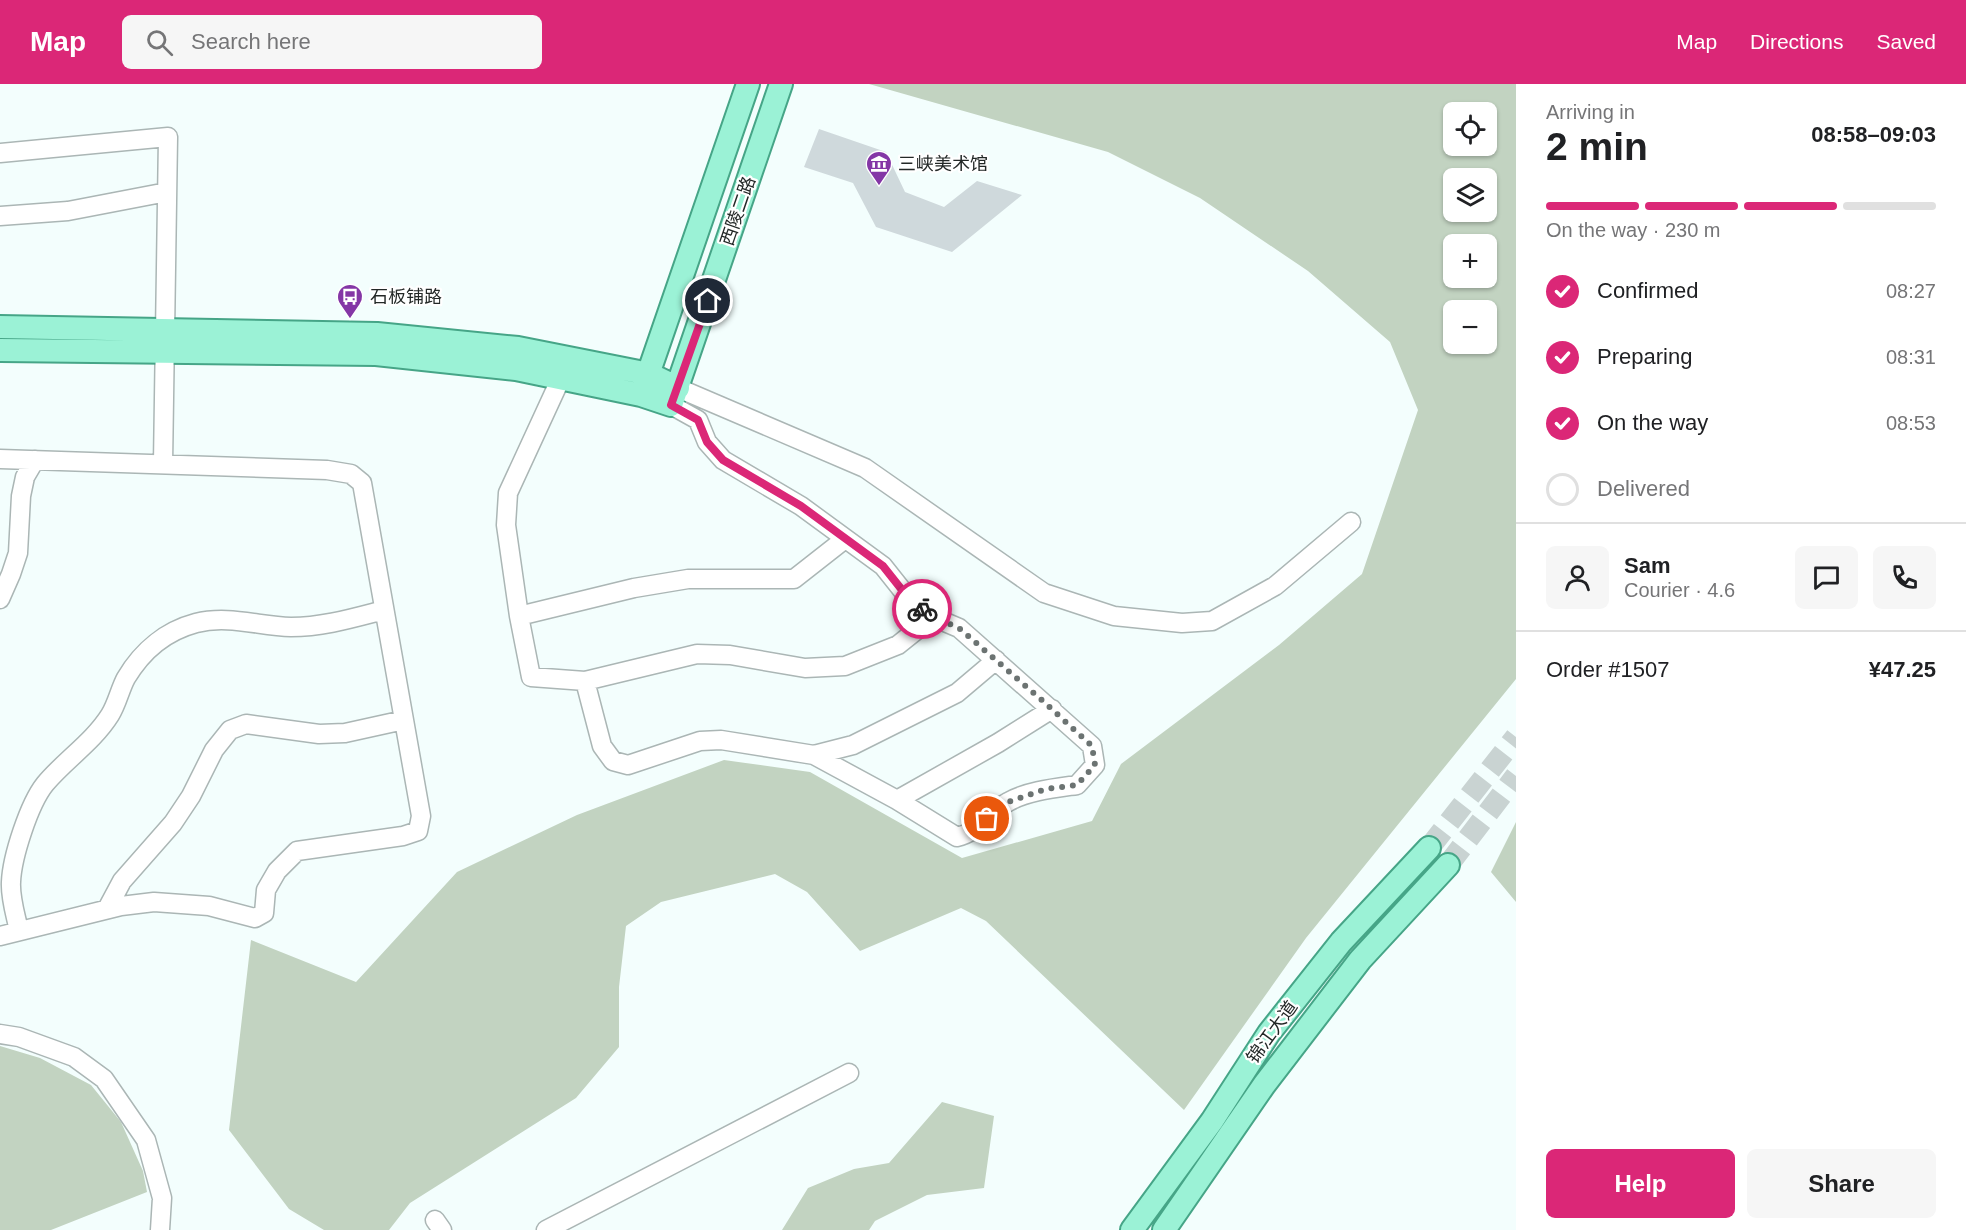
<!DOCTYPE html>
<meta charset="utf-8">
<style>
:root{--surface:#fff;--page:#f6f6f6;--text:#202124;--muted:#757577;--line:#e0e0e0;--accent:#db2777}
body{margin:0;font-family:Arial,"Noto Sans SC",sans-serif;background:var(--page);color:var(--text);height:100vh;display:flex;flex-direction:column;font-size:22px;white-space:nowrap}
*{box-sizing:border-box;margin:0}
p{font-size:20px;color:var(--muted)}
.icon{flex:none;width:33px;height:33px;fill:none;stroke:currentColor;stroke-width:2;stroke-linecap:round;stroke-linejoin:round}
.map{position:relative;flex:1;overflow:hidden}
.panel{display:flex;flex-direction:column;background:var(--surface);width:450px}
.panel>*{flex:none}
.tools{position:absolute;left:1443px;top:18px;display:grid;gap:12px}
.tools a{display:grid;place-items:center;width:54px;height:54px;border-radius:9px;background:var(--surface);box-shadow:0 2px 4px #0004;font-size:30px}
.pin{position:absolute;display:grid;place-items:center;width:51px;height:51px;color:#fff;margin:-26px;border:3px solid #fff;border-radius:50%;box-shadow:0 2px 6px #0007}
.courier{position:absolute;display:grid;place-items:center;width:60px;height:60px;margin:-30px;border:4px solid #db2777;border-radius:50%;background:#fff;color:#222;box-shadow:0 2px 8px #0007}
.headline em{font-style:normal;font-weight:600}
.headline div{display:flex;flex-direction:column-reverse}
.headline{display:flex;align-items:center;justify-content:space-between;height:102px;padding:0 30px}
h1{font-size:39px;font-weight:600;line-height:45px}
.bar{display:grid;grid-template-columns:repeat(4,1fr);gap:9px 6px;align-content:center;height:72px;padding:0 30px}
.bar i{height:8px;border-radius:4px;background:var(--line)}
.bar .on{background:var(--accent)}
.bar p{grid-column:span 4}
.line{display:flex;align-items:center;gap:15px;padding:0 30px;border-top:2px solid var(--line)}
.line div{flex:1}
.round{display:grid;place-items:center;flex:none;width:63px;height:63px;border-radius:9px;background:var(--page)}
ol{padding:0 30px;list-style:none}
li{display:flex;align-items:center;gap:18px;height:66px}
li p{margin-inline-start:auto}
li .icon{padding:6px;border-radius:50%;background:var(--accent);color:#fff;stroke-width:4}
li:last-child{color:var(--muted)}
li i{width:33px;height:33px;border:3px solid var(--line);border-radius:50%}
.button{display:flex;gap:12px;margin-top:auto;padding:12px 30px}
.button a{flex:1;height:69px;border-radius:9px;background:var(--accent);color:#fff;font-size:24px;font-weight:600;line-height:69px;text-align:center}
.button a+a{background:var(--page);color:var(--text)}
header{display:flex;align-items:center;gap:36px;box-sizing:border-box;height:84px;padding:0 30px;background:var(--accent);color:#fff}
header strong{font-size:28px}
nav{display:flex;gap:33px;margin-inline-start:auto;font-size:21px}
.search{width:420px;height:54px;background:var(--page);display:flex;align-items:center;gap:15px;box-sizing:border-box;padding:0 21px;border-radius:9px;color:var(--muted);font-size:22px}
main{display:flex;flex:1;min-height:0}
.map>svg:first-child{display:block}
.green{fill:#c2d3c1;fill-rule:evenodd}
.building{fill:#cfd9dc}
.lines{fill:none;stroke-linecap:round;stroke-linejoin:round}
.major-tunnel{stroke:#c9d3d2;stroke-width:22;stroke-dasharray:22 11;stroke-linecap:butt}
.minor-casing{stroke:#abb6b5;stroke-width:21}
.major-casing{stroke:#46a587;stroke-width:26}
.minor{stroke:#fff;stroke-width:18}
.major{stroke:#9bf2d6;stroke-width:22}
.done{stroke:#6c7372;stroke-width:6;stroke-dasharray:0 10.8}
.route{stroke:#db2777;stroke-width:8}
.labels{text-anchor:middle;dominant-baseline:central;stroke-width:4.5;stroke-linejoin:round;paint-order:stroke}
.poi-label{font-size:18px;fill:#232827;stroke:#fff;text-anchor:start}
.street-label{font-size:18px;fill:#232827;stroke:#fff}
</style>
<header>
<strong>Map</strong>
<div class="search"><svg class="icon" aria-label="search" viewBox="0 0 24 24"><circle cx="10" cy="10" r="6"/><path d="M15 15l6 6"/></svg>Search here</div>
<nav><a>Map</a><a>Directions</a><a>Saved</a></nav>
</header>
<main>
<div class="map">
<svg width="1516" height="1146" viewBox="0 0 1516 1146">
<rect width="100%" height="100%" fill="#f3fefd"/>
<path class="green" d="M869,0H1516V595L1306,854L1184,1026L986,837L961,824L860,867L807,808L775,790L661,818L626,842L619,903V963L576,1014L410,1119L389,1146H324L289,1125L229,1046L251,856L356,898L457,788L577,731L724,676L810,688L962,774L1092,737L1121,680L1279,561L1362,490L1418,326L1390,258L1308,187L1200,114L1108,68ZM1486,28V62H1454V28ZM1486,94V128H1454V94ZM1454,160H1486V194H1454ZM1454,226H1486V260H1454Z
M1516,738V818L1491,788Z
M0,962L40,974L91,1001L121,1038L143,1087L147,1108L51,1146H0Z
M942,1018L994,1032L984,1104L927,1111L875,1137L869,1146H782L808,1104L854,1085L889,1079Z"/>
<path class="building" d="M819,45L886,68L905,108L944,123L977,97L1022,111L952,168L876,143L853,99L804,83Z"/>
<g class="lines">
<path class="major-tunnel" d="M1429,764L1516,653
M1448,781L1516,692"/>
<defs>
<path id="minor" d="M0,69L168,53L163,380
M0,132L68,127L167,108
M561,294L508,409L506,441L519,532L634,504L688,495H794L845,455
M678,304L865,384L1044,509L1114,532L1182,539L1212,537L1275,502L1351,438
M671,321L698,336L707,358L723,376L801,422L883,482L910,516L933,533L959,544L1092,662L1095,681L1077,701C1056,704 1027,707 1008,718C989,728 979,748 957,753L897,716
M0,375L327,386L351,390L362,399L421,732L418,747L403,752L297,767L277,787L266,806L264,829L255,834L209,822L154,818L121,822L0,852
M0,515L11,490L18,469L21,412L25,393L35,376
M519,532L531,593L585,597L697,570L730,571L805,584L845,582L898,561L933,533
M585,597L602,662L613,677L628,681L700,657L721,656L814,671L853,661L957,609L996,576
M814,671L897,716L998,659L1052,625
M107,825L122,797L173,739L191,712L214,666L230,646L246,640L319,650L345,649L404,636
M19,847C16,832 10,814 11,798C12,773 29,720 45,700C65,676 93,658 110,631C117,620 120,605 126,594C142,567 166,547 196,539C228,531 259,542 291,543C323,543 353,534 384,526
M0,950L19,953L74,973L104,995L146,1056L162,1114L160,1146
M435,1136L442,1146
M546,1146L849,989"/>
<path id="major" d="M0,243L377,250L518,264L649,290L678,304
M0,266L376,270L516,285L641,311L671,321L781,0
M643,305L748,0
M1132,1146L1212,1037L1269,949L1341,858L1429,764
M1164,1146L1264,1001L1360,876L1448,781"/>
</defs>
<use href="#minor" class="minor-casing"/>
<use href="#major" class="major-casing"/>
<use href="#minor" class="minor"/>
<use href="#major" class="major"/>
</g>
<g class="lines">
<path class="done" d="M922,525L933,533L959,544L1044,618L1092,662L1095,681L1077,701L1046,705L1008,718L987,735"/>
<path class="route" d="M708,217L671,321L698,336L707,358L723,376L801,422L883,482L910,516L922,525"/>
</g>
<defs>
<symbol id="museum-pin" viewBox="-11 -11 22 30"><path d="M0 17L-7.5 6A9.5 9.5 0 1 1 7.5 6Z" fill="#8436a6" stroke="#fff"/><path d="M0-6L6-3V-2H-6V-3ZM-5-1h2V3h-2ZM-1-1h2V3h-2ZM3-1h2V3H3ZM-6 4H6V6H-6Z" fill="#fff"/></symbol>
<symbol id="bus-pin" viewBox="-11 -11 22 30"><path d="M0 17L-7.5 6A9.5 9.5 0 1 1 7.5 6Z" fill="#8436a6" stroke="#fff"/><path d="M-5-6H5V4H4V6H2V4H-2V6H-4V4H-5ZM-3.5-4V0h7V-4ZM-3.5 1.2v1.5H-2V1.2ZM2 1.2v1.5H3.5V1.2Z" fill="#fff"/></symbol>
</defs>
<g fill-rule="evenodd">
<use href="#museum-pin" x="864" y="65" width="30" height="40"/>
<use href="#bus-pin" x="335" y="198" width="30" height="40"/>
</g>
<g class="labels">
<g class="poi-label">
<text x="898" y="80">三峡美术馆</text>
<text x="370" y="213">石板铺路</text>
</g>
<g class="street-label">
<text transform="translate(738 127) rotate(-71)">西陵二路</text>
<text transform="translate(1272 948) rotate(-54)">锦江大道</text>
</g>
</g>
</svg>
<div class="tools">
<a><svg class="icon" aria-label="locate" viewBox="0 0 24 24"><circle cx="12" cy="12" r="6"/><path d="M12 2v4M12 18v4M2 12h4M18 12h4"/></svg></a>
<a><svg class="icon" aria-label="layers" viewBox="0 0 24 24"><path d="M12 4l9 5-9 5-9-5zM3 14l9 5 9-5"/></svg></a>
<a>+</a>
<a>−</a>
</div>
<div class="pin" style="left:987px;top:735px;background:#ea580c"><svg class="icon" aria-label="bag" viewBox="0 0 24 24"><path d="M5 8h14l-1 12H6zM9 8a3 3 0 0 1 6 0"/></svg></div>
<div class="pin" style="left:708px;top:217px;background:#1f2937"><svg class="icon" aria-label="home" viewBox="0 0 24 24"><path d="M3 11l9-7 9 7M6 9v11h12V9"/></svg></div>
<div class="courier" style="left:922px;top:525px"><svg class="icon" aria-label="bike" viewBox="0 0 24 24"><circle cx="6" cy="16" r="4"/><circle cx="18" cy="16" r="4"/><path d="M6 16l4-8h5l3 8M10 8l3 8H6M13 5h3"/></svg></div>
</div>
<section class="panel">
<div class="headline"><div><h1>2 min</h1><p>Arriving in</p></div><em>08:58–09:03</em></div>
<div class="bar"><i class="on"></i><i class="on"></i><i class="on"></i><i></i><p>On the way · 230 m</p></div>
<ol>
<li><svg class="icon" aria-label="check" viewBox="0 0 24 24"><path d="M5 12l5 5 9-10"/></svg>Confirmed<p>08:27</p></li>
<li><svg class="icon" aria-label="check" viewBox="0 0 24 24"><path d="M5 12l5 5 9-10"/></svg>Preparing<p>08:31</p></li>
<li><svg class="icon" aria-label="check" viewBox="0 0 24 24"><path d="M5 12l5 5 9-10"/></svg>On the way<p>08:53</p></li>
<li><i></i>Delivered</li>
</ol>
<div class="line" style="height:108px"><a class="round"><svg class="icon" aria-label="person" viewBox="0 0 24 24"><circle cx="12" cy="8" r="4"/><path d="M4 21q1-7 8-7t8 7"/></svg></a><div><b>Sam</b><p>Courier · 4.6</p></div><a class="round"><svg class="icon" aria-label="chat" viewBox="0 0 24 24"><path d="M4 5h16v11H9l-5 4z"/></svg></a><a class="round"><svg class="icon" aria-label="phone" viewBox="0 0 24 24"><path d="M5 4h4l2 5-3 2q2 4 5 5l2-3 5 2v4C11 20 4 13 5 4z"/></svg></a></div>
<div class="line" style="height:78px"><div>Order #1507</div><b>¥47.25</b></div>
<div class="button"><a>Help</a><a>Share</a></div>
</section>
</main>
